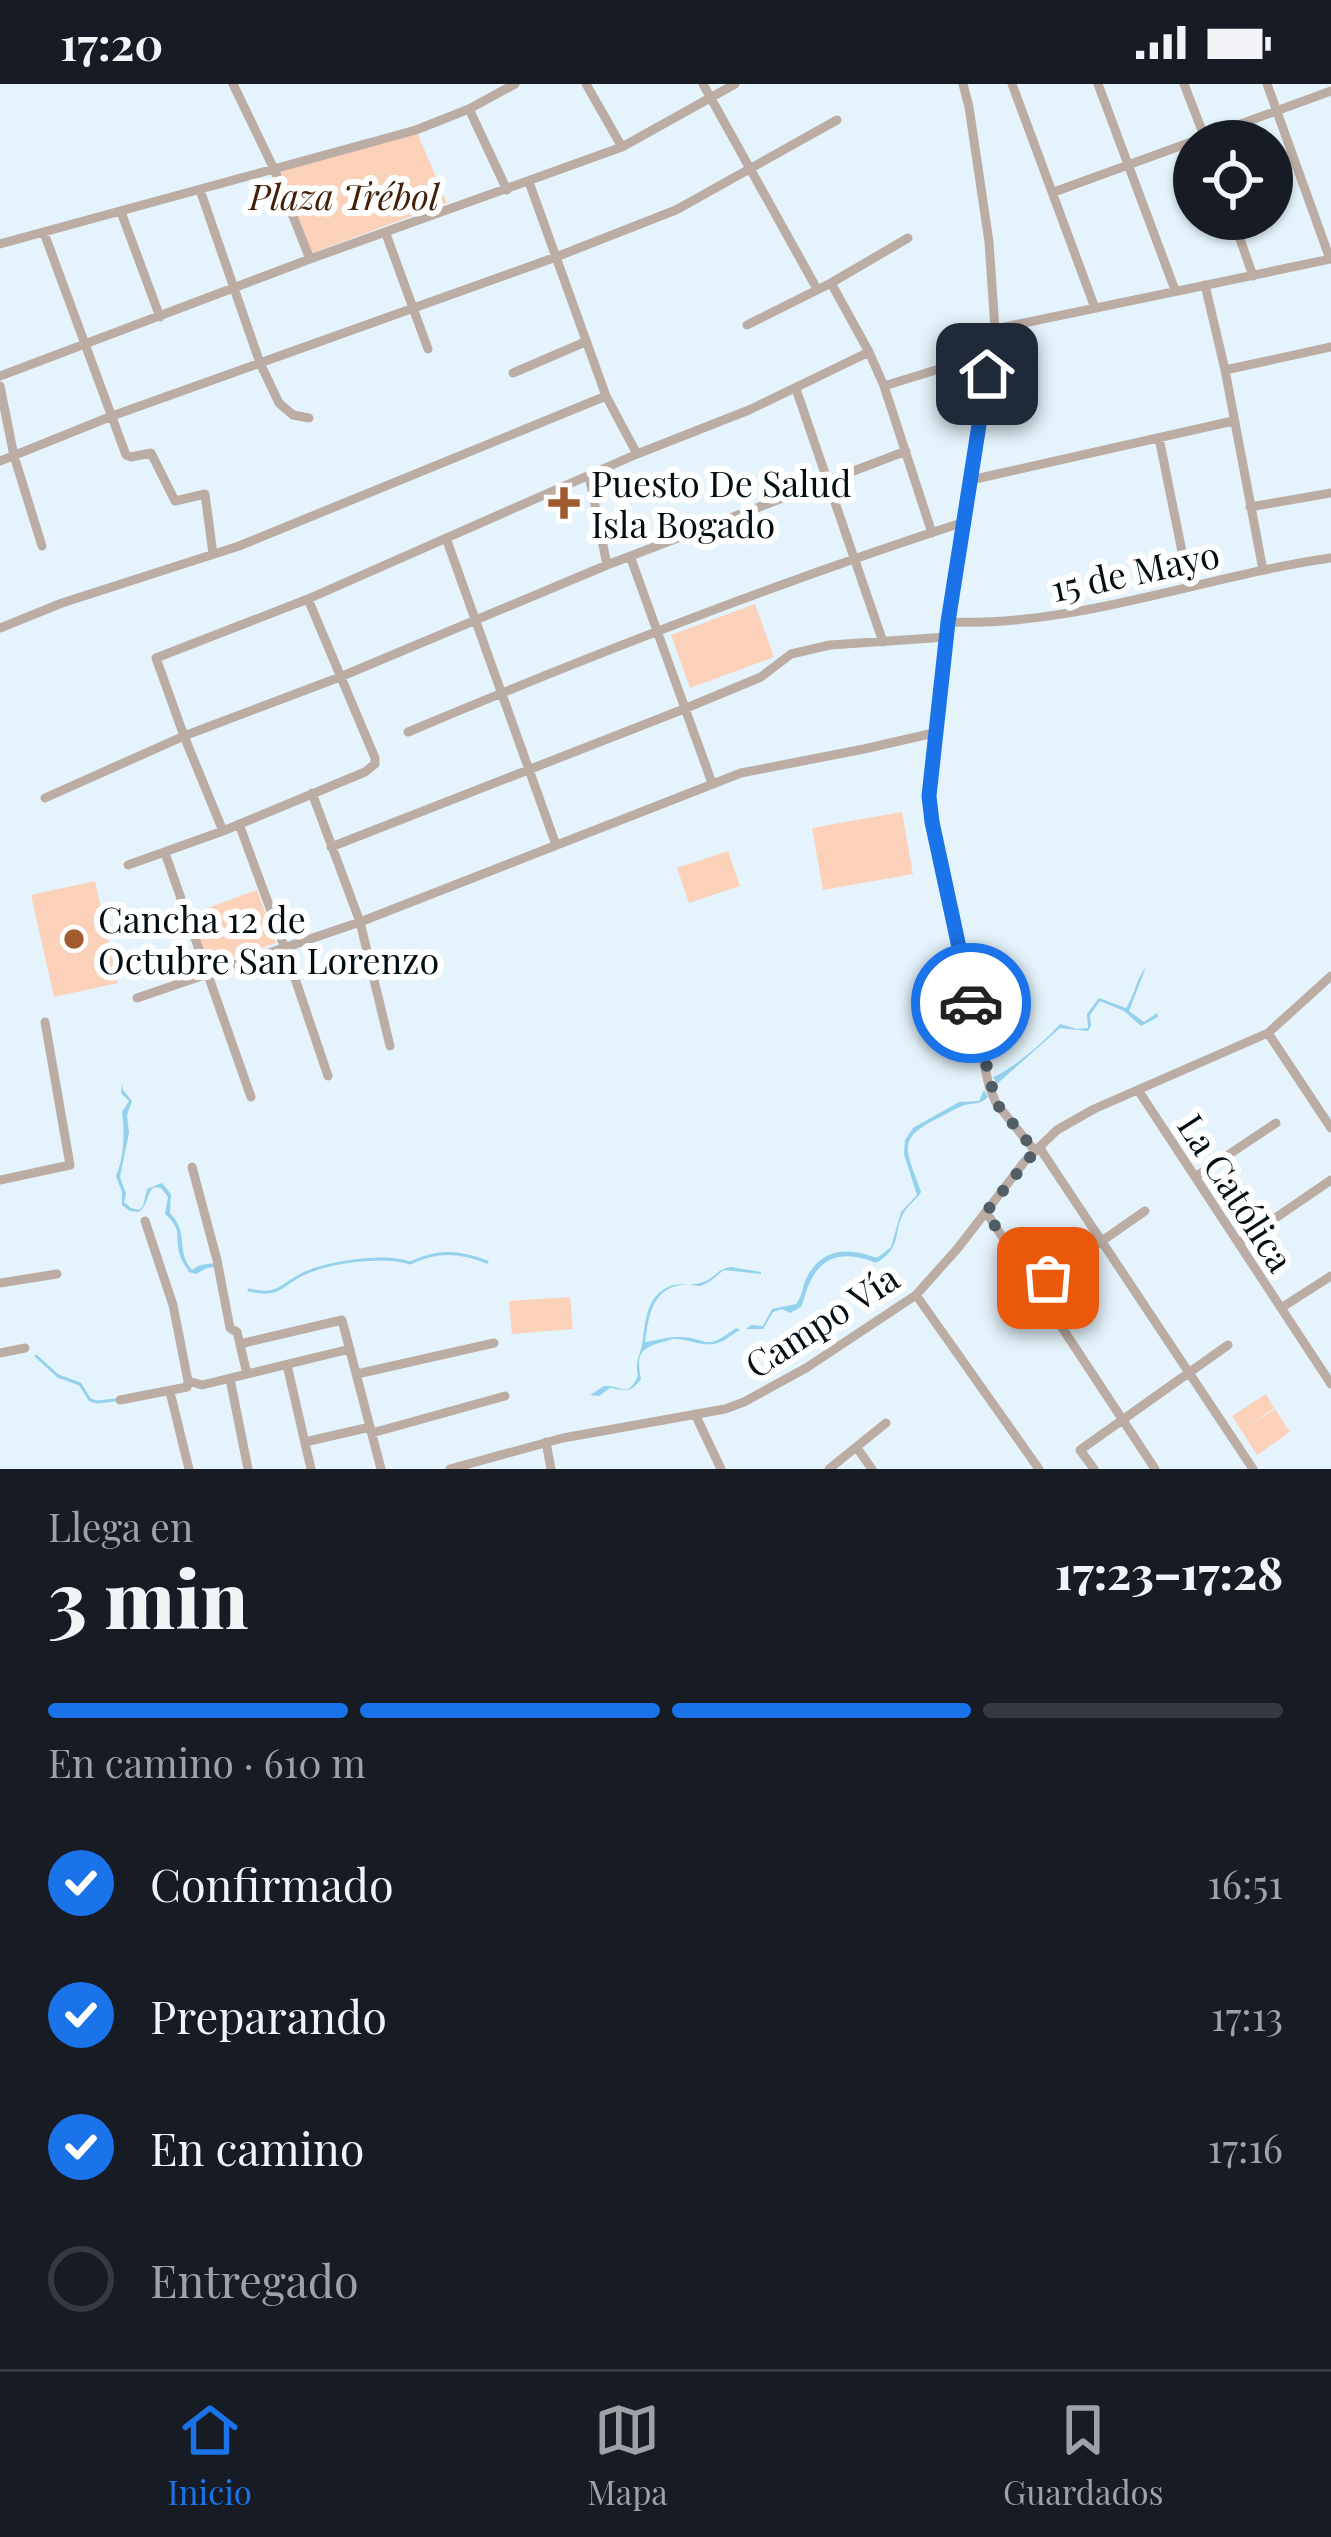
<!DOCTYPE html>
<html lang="es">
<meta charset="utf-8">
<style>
:root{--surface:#171b24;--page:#20242c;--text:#f1f3f6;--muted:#9ea1a6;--line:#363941;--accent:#1a73e8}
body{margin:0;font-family:"Playfair Display",serif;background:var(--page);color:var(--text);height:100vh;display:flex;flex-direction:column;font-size:45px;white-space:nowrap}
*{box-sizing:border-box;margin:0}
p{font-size:39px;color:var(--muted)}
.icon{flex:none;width:66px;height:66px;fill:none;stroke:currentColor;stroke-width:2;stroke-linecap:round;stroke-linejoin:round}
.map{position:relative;height:1385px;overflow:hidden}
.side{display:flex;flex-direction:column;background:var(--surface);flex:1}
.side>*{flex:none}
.fabs{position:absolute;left:1173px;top:36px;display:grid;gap:24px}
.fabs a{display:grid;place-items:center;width:120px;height:120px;border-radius:50%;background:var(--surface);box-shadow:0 3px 9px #0004;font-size:60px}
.pin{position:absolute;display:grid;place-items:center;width:102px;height:102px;color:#fff;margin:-51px;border-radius:24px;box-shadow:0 6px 18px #0006}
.courier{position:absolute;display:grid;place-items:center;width:120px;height:120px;margin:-60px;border:9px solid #1a73e8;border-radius:50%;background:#fff;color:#222;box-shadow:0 3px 15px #0007}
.summary em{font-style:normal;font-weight:800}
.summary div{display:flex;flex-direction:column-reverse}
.summary{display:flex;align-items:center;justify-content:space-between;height:204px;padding:0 48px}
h1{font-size:78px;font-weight:800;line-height:90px}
.bar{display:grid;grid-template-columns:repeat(4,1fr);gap:18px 12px;align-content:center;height:144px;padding:0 48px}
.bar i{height:15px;border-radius:9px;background:var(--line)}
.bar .selected{background:var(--accent)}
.bar p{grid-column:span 4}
ol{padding:0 48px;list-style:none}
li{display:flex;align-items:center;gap:36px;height:132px}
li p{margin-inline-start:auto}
li .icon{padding:12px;border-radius:50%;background:var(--accent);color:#fff;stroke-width:4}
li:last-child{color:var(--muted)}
li i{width:66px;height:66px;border:6px solid var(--line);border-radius:50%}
.status{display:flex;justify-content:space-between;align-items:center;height:84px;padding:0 60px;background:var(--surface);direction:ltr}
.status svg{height:33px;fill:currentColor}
.tab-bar{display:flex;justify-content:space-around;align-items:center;height:168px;border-top:3px solid var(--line);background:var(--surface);font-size:33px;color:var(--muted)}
.tab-bar a{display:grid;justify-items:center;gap:6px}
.tab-bar .selected{color:var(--accent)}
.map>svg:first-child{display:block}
.green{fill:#fbd1ba}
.water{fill:#93d1ed}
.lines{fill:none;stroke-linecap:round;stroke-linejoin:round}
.stream{stroke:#93d1ed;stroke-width:3}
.minor{stroke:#bcada4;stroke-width:9}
.done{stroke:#515e65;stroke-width:12;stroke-dasharray:0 21.6}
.route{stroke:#1a73e8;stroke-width:15}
.poi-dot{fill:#a05b2f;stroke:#fff;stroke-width:4.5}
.labels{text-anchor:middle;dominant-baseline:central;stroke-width:12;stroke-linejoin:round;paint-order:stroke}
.park-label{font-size:36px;font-style:italic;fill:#411f08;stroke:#fff}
.poi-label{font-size:36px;fill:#020e14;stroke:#fff;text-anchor:start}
.street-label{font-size:36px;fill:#020e14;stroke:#fff}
</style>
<div class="status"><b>17:20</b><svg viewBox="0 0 49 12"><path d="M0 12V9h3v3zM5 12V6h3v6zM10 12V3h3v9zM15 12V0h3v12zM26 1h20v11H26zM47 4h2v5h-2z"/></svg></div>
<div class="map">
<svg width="1331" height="1385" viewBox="0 0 1331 1385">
<rect width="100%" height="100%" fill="#e5f4fc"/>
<path class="green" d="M416,46L447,119L312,169L280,86Z
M755,520L774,573L690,604L671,551Z
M902,728L913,790L823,806L812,744Z
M728,767L740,802L689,819L677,784Z
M95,797L118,899L54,913L31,811Z
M257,806L276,859L209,882L191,830Z
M570,1213L573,1245L512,1250L509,1217Z
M1266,1310L1274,1324L1248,1342L1275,1325L1290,1348L1257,1371L1232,1332Z"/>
<path class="water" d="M1146,883L1129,927L1144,938L1157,929L1158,933L1141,942L1124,927L1100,917L1090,931L1091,942L1088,947L1060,944L997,1000L993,993C1012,986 1046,956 1060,940L1077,945L1088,944L1087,930L1099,914L1126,924C1134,913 1136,895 1146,883Z
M122,1000L123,1006L132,1017L127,1031L129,1049L120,1093L126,1110L124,1118L131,1124L139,1126L143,1122L147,1105L162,1099L171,1110L170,1129C190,1150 175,1166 192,1186L200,1181L216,1179V1183L207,1184L196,1190L189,1188C186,1182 181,1177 180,1171C174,1152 184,1147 165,1130L168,1113L161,1104L154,1103C146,1110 148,1121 139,1128L130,1127L122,1121V1108L116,1092C124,1074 125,1047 122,1028L129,1017L121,1009Z
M984,1006L988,1013C978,1022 974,1018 962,1022C959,1023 946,1030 944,1031C895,1055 905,1062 921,1108C918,1114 912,1118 907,1124C891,1144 905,1163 876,1179C852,1169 827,1167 812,1194C807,1202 805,1214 801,1223L790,1229L782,1225L773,1228L763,1245H746L751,1241L763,1242L772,1225L796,1220C803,1211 802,1202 807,1193C823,1162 851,1164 877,1174L891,1163L901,1128L917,1111L904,1070L905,1056L913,1044L959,1018L979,1017Z
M731,1183L761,1188V1190L724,1186C717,1191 708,1201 699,1202C695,1202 692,1200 688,1200C651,1202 649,1232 645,1258C654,1257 666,1253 676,1253C709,1252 702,1270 736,1244L740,1246C730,1251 724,1259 713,1260C700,1262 686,1254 673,1255C669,1255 666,1258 663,1258C640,1264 636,1270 641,1295C631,1309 626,1307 610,1304L599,1312L590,1311L604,1302C624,1301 626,1316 638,1292C634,1277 642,1269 643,1254C646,1235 647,1213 668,1203C681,1197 694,1203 706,1197C717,1191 718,1185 731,1183Z"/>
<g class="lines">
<path class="stream" d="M249,1206C279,1213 279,1202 303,1190C328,1178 383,1170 410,1179C437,1166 459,1167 487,1178
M36,1272L58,1292L80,1300L90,1316L97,1318L115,1316"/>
<path class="minor" d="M233,0L275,87L310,175
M586,0L622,63
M703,0L817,205
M963,0L969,23L989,158L995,245L948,538L930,712L931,738L989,1002L996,1019L1035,1067
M1012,0L1095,224
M1098,0L1175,206
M1184,0L1206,57
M1267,0L1330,175
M469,25L507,106
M529,98L606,312L637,370
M200,106L260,279L279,319L293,331L309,334
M1054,108L1331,7
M121,128L160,233
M1233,135L1253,192
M44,149L126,371L131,373L151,369L175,417L205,410L213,470
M386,150L428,265
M0,160L416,46L469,25L515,0
M831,199L869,268L884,302L932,449
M1205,201L1225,286L1263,486
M747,241L831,199L908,154
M995,245L1331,175
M1225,286L1331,263
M513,289L585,258
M0,292L310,175L622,63L735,0
M0,302L14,372L42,462
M884,302L991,269
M796,305L883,558
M1159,354L1189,502
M0,377L112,332L556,173L676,126L837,36
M589,391L607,481
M971,396L1233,337
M1250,423L1331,409
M446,454L556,761
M630,472L712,699
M948,538C1078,543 1203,492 1331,474
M0,544L62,519L239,462L606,312
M408,648C591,571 776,499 964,438
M312,709L360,838L390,962
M45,714L184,652L340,593L607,481L906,367
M239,740L284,862L328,992
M223,747L184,652L156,574L308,515L637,370L749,326L869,268
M331,763L684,625L761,593L791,570L830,561L947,553
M165,769L251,1013
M128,781L223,747L365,688L375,680V674L308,515
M137,914L360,838L741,689L864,665L938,648
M1268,949L1331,1044
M1138,1006L1331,1300
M1039,1063L1253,1385
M192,1083L217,1176L230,1244L237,1248L247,1290
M1195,1093L1276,1039
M0,1096L70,1081L45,938
M986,1128L1155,1385
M145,1137L173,1221L188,1297
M1239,1159L1331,1096
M0,1199L57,1190
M916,1211L1039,1385
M1017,1216L1145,1127
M1281,1224L1331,1192
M240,1260L342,1236L381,1385
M0,1269L25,1264
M287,1281L311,1385
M357,1290L494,1259
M230,1295L248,1385
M170,1308L189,1385
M120,1316L187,1303L188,1297L202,1301L350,1265
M695,1330L721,1385
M372,1349L505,1312
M305,1358L370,1343
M546,1358L551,1385
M857,1364L872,1385
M450,1385L563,1354L725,1325L744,1318L806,1284L916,1211L958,1164L1025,1077L1057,1046L1094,1025L1268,949L1331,892
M829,1385L886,1339
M1094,1385L1080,1366L1228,1261"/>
</g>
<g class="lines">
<path class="done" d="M971,919L996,1019L1035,1067L986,1128L1035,1203L1048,1194"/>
<path class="route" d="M971,919L932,738L929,712L948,538L987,290"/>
</g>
<g class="poi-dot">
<path d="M558 401h12v12h12v12h-12v12h-12v-12h-12v-12h12z"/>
<circle cx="74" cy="855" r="12"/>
</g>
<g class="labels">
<g class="park-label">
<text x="344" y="111">Plaza Trébol</text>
</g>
<g class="poi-label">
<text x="591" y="398">Puesto De Salud<tspan x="591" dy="41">Isla Bogado</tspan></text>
<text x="98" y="834">Cancha 12 de<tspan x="98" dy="41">Octubre San Lorenzo</tspan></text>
</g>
<g class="street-label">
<text transform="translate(1135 486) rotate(-12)">15 de Mayo</text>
<text transform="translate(1237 1108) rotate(57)">La Católica</text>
<text transform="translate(821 1236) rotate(-33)">Campo Vía</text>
</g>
</g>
</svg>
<div class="fabs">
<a><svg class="icon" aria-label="locate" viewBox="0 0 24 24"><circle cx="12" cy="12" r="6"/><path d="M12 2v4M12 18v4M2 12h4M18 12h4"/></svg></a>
</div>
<div class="pin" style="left:1048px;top:1194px;background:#ea580c"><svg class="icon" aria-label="bag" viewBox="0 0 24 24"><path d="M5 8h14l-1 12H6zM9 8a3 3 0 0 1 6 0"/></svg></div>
<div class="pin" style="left:987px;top:290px;background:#1f2937"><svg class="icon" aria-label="home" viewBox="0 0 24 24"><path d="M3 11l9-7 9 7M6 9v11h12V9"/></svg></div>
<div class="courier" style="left:971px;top:919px"><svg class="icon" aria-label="car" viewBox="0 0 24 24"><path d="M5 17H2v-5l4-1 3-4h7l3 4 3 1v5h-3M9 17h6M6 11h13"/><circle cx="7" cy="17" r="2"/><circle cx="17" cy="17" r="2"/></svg></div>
</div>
<section class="side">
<div class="summary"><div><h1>3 min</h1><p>Llega en</p></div><em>17:23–17:28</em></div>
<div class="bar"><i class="selected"></i><i class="selected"></i><i class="selected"></i><i></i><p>En camino · 610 m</p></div>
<ol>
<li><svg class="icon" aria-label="check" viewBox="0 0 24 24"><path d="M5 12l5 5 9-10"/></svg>Confirmado<p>16:51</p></li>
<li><svg class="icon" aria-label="check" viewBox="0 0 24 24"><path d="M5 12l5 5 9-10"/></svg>Preparando<p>17:13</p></li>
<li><svg class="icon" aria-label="check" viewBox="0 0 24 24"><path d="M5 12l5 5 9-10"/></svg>En camino<p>17:16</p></li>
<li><i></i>Entregado</li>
</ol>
</section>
<nav class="tab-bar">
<a class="selected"><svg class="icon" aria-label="home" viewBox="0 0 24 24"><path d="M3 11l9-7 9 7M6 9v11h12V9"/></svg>Inicio</a>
<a><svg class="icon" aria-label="map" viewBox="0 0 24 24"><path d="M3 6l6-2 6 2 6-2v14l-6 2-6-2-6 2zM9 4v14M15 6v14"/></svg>Mapa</a>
<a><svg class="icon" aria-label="saved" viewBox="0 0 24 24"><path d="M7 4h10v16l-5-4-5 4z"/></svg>Guardados</a>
</nav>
